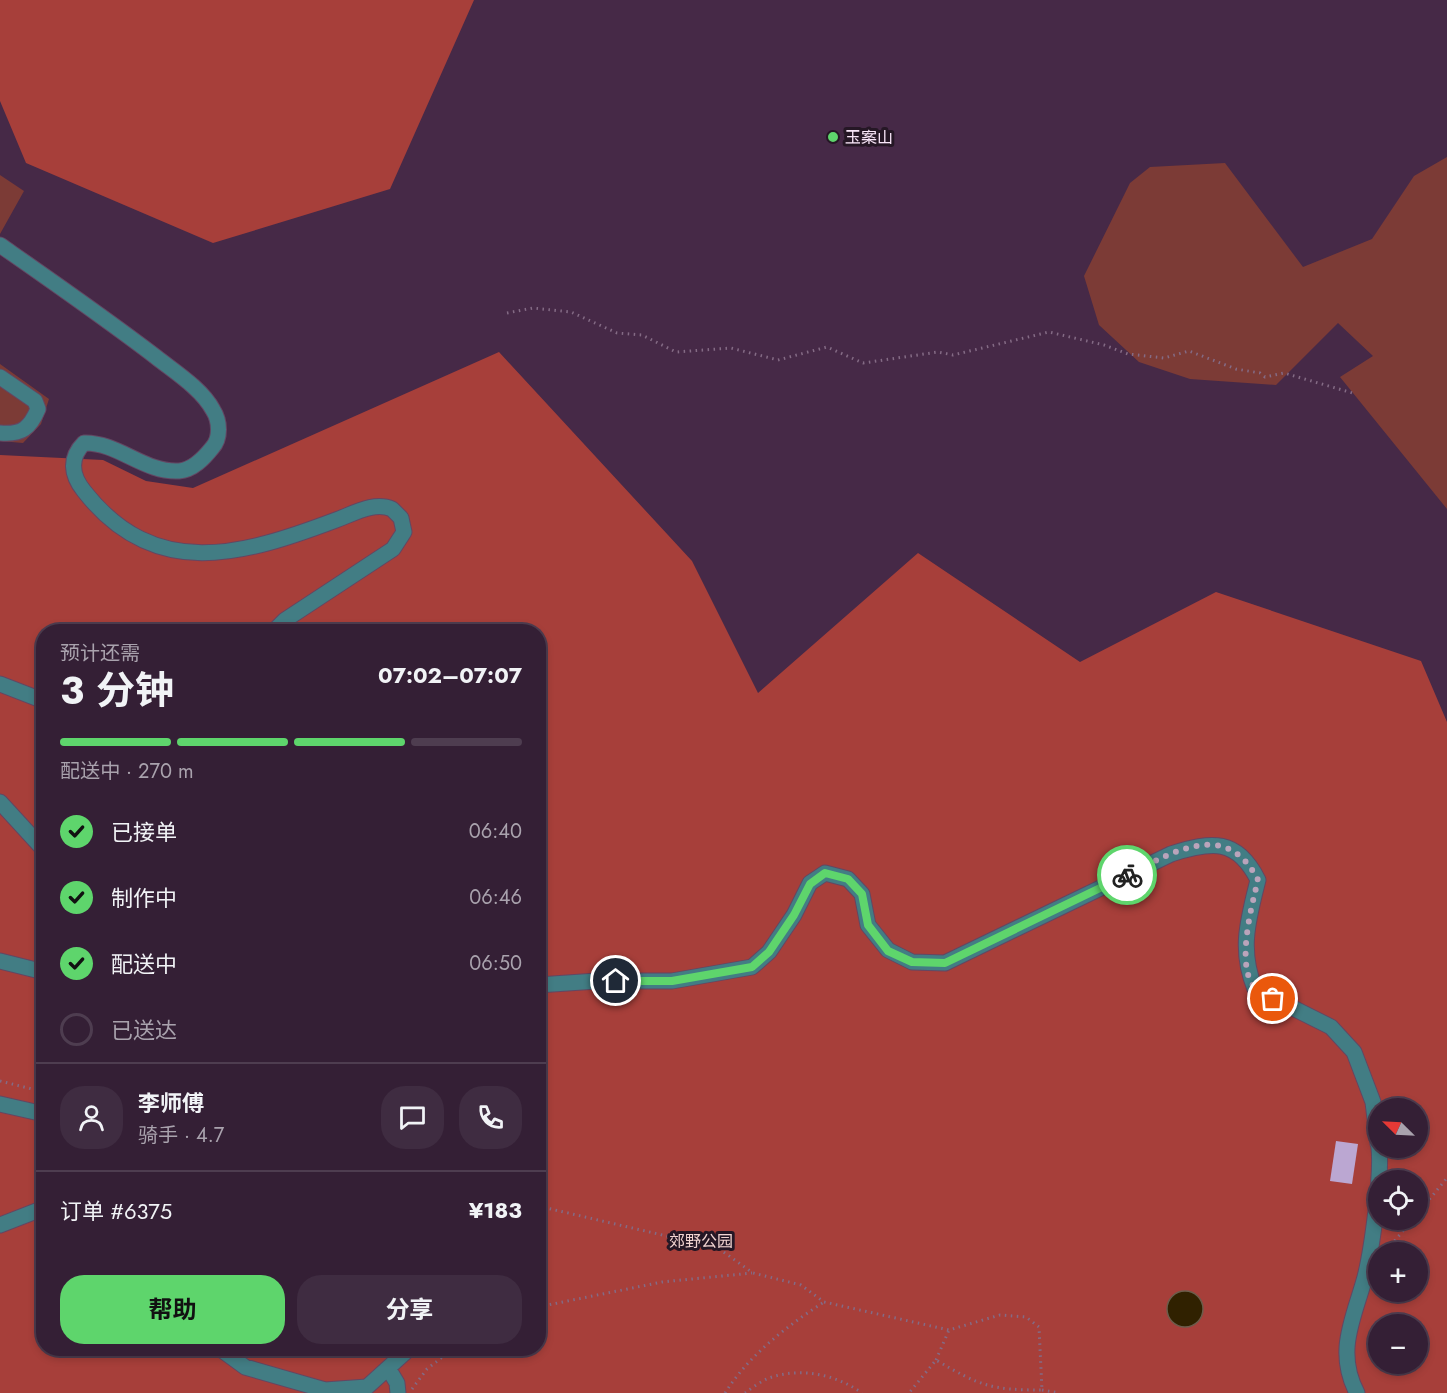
<!DOCTYPE html>
<html lang="zh">
<meta charset="utf-8">
<style>
:root{--surface:#341f35;--page:#3f2c41;--text:#f1f3f6;--muted:#a9a2ad;--line:#4e3d50;--accent:#5ed56c}
body{margin:0;font-family:Jost,"Noto Sans SC",sans-serif;background:var(--page);color:var(--text);height:100vh;display:flex;flex-direction:column;font-size:22px;white-space:nowrap}
*{box-sizing:border-box;margin:0}
p{font-size:20px;color:var(--muted)}
.icon{flex:none;width:33px;height:33px;fill:none;stroke:currentColor;stroke-width:2;stroke-linecap:round;stroke-linejoin:round}
.map{position:relative;flex:1;overflow:hidden}
.sheet{position:absolute;left:36px;top:624px;width:510px;height:732px;display:flex;flex-direction:column;background:var(--surface);border-radius:24px;box-shadow:0 3px 9px #0003,0 0 0 2px var(--line)}
.sheet>*{flex:none}
.needle{width:39px;rotate:294deg}
.fabs{position:absolute;left:1368px;top:1098px;display:grid;gap:12px}
.fabs a{display:grid;place-items:center;width:60px;height:60px;border-radius:50%;background:var(--surface);box-shadow:0 3px 9px #0003,0 0 0 2px var(--line);font-size:30px}
.pin{position:absolute;display:grid;place-items:center;width:51px;height:51px;color:#fff;margin:-26px;border:3px solid #fff;border-radius:50%;box-shadow:0 2px 6px #0007}
.courier{position:absolute;display:grid;place-items:center;width:60px;height:60px;margin:-30px;border:4px solid #5ed56c;border-radius:50%;background:#fff;color:#222;box-shadow:0 2px 8px #0007}
.headline em{font-style:normal;font-weight:700}
.headline div{display:flex;flex-direction:column-reverse}
.headline{display:flex;align-items:center;justify-content:space-between;height:102px;padding:0 24px}
h1{font-size:39px;font-weight:700;line-height:45px}
.bar{display:grid;grid-template-columns:repeat(4,1fr);gap:9px 6px;align-content:center;height:72px;padding:0 24px}
.bar i{height:8px;border-radius:4px;background:var(--line)}
.bar .active{background:var(--accent)}
.bar p{grid-column:span 4}
.line{display:flex;align-items:center;gap:15px;padding:0 24px;border-top:2px solid var(--line)}
.line div{flex:1}
.round{display:grid;place-items:center;flex:none;width:63px;height:63px;border-radius:24px;background:var(--page)}
ol{padding:0 24px;list-style:none}
li{display:flex;align-items:center;gap:18px;height:66px}
li p{margin-inline-start:auto}
li .icon{padding:6px;border-radius:50%;background:var(--accent);color:#111;stroke-width:4}
li:last-child{color:var(--muted)}
li i{width:33px;height:33px;border:3px solid var(--line);border-radius:50%}
.cta{display:flex;gap:12px;margin-top:auto;padding:12px 24px}
.cta a{flex:1;height:69px;border-radius:24px;background:var(--accent);color:#111;font-size:24px;font-weight:700;line-height:69px;text-align:center}
.cta a+a{background:var(--page);color:var(--text)}
.map>svg:first-child{display:block}
.green{fill:#7c3b36}
.forest{fill:#a73f3a;fill-rule:evenodd}
.water{fill:#302100;stroke:#6c5c4b;stroke-width:1.5}
.building{fill:#bba7d2}
.lines{fill:none;stroke-linecap:round;stroke-linejoin:round}
.minor-casing{stroke:#634763;stroke-width:17}
.path{stroke:#846b85;stroke-width:3;stroke-dasharray:1.5 4.5;stroke-linecap:butt}
.minor{stroke:#427d84;stroke-width:15}
.done{stroke:#baa4bb;stroke-width:6;stroke-dasharray:0 10.8}
.route{stroke:#5ed56c;stroke-width:8}
.poi-dot{fill:#5ed56c;stroke:#251725;stroke-width:2}
.labels{text-anchor:middle;dominant-baseline:central;stroke-width:6;stroke-linejoin:round;paint-order:stroke}
.poi-label{font-size:16px;fill:#f9e6f9;stroke:#251725;text-anchor:start}
.park-label{font-size:16px;fill:#f3d5d2;stroke:#251725}
</style>
<div class="map">
<svg width="1447" height="1393" viewBox="0 0 1447 1393">
<rect width="100%" height="100%" fill="#462947"/>
<path class="green" d="M1447,157V509L1340,377L1373,356L1338,323L1276,385L1190,379L1139,362L1099,325L1084,276L1130,183L1150,167L1225,163L1303,267L1372,239L1414,176Z
M0,175L24,191L0,234Z
M0,364L49,399L41,424L23,443L0,441Z"/>
<path class="forest" d="M0,0H474L390,189L213,243L26,163L0,101Z
M499,352L692,561L758,693L918,553L1080,662L1216,592L1421,661L1447,722V1393H0V455L103,460L146,481L193,488ZM44,632H538V1348H44ZM1378,1108H1418V1148H1378ZM1378,1180H1418V1220H1378ZM1378,1252H1418V1292H1378ZM1378,1324H1418V1364H1378Z"/>
<path class="water" d="M1167 1309a18 18 0 1 1 36 0a18 18 0 1 1-36 0Z"/>
<path class="building" d="M1336,1141L1358,1144L1352,1184L1330,1181Z"/>
<g class="lines">
<defs>
<path id="minor" d="M0,245C53,282 105,318 156,357C175,372 202,389 213,410C220,421 221,438 212,448C204,458 193,470 179,471C144,473 118,442 84,443C69,458 71,475 84,491C155,582 243,555 336,520C353,514 374,501 392,509L401,518L404,532L393,549L285,620L273,632
M0,377L35,401L38,409C30,428 22,435 0,433
M0,684L44,701
M0,802L44,850
M0,961L44,972
M538,985L597,981H672L752,967L769,952L794,915L810,883L825,873L848,879L862,894L868,925L888,950L912,962L945,963L1171,854C1212,841 1237,838 1258,880C1248,920 1239,950 1255,989L1331,1027L1354,1052L1373,1102L1378,1144
M0,1104L44,1114
M0,1225L44,1208
M219,1348L245,1367L325,1390L367,1387L410,1348
M388,1368L397,1383L398,1393
M1357,1393C1335,1351 1354,1318 1365,1277C1372,1249 1382,1175 1379,1148"/>
</defs>
<use href="#minor" class="minor-casing"/>
<path class="path" d="M507,313L533,308L571,312L617,333L642,335L676,352L731,348L778,360L827,347L863,363L938,352L953,355L1049,332L1104,345L1128,354L1164,358L1189,351L1236,369L1260,373L1265,377L1284,373L1356,394
M0,1081L44,1092
M538,1206L718,1248L753,1273L801,1285L824,1302L949,1330L1000,1315L1026,1317L1039,1327L1042,1390C991,1390 980,1386 936,1360L909,1393
M1418,1213L1447,1178
M1387,1250L1412,1220
M538,1307L662,1282L752,1273
M936,1360L949,1330
M412,1389L427,1369L454,1348
M1042,1390L1059,1393
M725,1393C749,1355 787,1326 824,1302
M745,1393C752,1388 761,1381 769,1378C800,1367 835,1374 862,1393"/>
<use href="#minor" class="minor"/>
</g>
<g class="lines">
<path class="done" d="M1127,875C1174,852 1226,818 1258,880C1252,905 1234,970 1257,990C1261,994 1268,996 1273,999"/>
<path class="route" d="M616,981H672L752,967L769,952L794,915L810,884L825,873L848,879L862,894L868,925L888,951L912,962L945,963L1127,875"/>
</g>
<circle class="poi-dot" cx="833" cy="137" r="6"/>
<g class="labels">
<g class="poi-label">
<text x="845" y="137">玉案山</text>
</g>
<g class="park-label">
<text x="701" y="1241">郊野公园</text>
</g>
</g>
</svg>
<div class="fabs">
<a><svg class="needle" viewBox="-14 -14 28 28"><path d="M0-13l5 13h-10z" fill="#e53935"/><path d="M0 13l5-13h-10z" fill="#a9a2ad"/></svg></a>
<a><svg class="icon" aria-label="locate" viewBox="0 0 24 24"><circle cx="12" cy="12" r="6"/><path d="M12 2v4M12 18v4M2 12h4M18 12h4"/></svg></a>
<a>+</a>
<a>−</a>
</div>
<div class="pin" style="left:1273px;top:999px;background:#ea580c"><svg class="icon" aria-label="bag" viewBox="0 0 24 24"><path d="M5 8h14l-1 12H6zM9 8a3 3 0 0 1 6 0"/></svg></div>
<div class="pin" style="left:616px;top:981px;background:#1f2937"><svg class="icon" aria-label="home" viewBox="0 0 24 24"><path d="M3 11l9-7 9 7M6 9v11h12V9"/></svg></div>
<div class="courier" style="left:1127px;top:875px"><svg class="icon" aria-label="bike" viewBox="0 0 24 24"><circle cx="6" cy="16" r="4"/><circle cx="18" cy="16" r="4"/><path d="M6 16l4-8h5l3 8M10 8l3 8H6M13 5h3"/></svg></div>
<section class="sheet">
<div class="headline"><div><h1>3 分钟</h1><p>预计还需</p></div><em>07:02–07:07</em></div>
<div class="bar"><i class="active"></i><i class="active"></i><i class="active"></i><i></i><p>配送中 · 270 m</p></div>
<ol>
<li><svg class="icon" aria-label="check" viewBox="0 0 24 24"><path d="M5 12l5 5 9-10"/></svg>已接单<p>06:40</p></li>
<li><svg class="icon" aria-label="check" viewBox="0 0 24 24"><path d="M5 12l5 5 9-10"/></svg>制作中<p>06:46</p></li>
<li><svg class="icon" aria-label="check" viewBox="0 0 24 24"><path d="M5 12l5 5 9-10"/></svg>配送中<p>06:50</p></li>
<li><i></i>已送达</li>
</ol>
<div class="line" style="height:108px"><a class="round"><svg class="icon" aria-label="person" viewBox="0 0 24 24"><circle cx="12" cy="8" r="4"/><path d="M4 21q1-7 8-7t8 7"/></svg></a><div><b>李师傅</b><p>骑手 · 4.7</p></div><a class="round"><svg class="icon" aria-label="chat" viewBox="0 0 24 24"><path d="M4 5h16v11H9l-5 4z"/></svg></a><a class="round"><svg class="icon" aria-label="phone" viewBox="0 0 24 24"><path d="M5 4h4l2 5-3 2q2 4 5 5l2-3 5 2v4C11 20 4 13 5 4z"/></svg></a></div>
<div class="line" style="height:78px"><div>订单 #6375</div><b>¥183</b></div>
<div class="cta"><a>帮助</a><a>分享</a></div>
</section>
</div>
